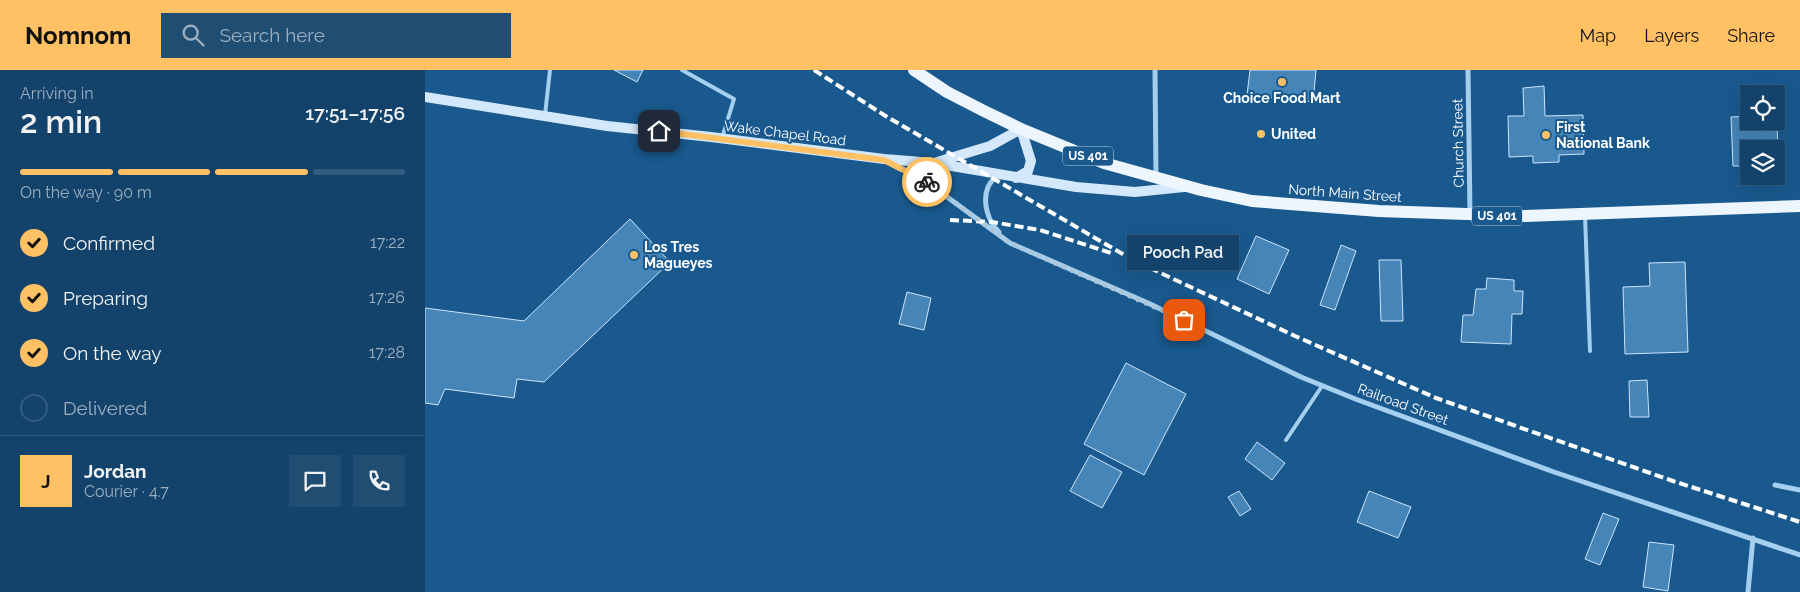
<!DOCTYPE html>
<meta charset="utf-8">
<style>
:root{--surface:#13436a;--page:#204e72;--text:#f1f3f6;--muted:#9db0c1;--line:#325c7e;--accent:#ffc163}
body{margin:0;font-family:Raleway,sans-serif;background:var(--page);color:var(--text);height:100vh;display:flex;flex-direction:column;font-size:19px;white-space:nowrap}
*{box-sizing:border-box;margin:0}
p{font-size:16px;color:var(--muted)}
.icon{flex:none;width:28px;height:28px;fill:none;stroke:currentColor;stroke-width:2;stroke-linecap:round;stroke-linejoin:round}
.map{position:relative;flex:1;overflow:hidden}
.panel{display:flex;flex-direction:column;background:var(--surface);width:425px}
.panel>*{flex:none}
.tools{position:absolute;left:1315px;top:15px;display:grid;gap:10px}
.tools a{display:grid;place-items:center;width:45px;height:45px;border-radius:0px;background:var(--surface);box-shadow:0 5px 20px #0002,0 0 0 1px var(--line);font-size:25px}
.pin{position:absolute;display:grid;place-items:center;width:42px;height:42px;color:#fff;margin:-21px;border-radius:10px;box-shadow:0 2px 8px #0006}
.courier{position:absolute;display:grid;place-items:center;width:50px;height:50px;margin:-25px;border:4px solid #ffc163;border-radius:50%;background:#fff;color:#222;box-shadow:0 1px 6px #0007}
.bubble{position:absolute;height:35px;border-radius:0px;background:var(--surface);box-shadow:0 5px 20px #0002,0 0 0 1px var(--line);font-size:16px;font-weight:600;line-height:35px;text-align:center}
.overview em{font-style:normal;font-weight:600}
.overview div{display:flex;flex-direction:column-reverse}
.overview{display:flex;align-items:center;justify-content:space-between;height:85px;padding:0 20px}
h1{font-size:32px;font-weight:600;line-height:38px}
.bar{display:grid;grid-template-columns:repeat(4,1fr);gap:8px 5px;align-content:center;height:60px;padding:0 20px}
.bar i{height:6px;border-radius:4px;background:var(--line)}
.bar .on{background:var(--accent)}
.bar p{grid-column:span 4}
.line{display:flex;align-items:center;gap:12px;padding:0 20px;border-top:1px solid var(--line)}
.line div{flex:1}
.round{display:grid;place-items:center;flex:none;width:52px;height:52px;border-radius:0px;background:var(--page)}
ol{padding:0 20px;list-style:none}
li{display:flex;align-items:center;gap:15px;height:55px}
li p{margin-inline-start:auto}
li .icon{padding:5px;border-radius:50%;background:var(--accent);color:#111;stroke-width:4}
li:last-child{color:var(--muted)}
li i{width:28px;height:28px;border:2px solid var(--line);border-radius:50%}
header{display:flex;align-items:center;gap:30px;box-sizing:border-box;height:70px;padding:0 25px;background:var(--accent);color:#111}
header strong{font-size:24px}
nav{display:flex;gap:28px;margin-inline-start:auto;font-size:18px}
.search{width:350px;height:45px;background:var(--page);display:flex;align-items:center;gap:12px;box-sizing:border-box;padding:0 18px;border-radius:0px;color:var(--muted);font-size:19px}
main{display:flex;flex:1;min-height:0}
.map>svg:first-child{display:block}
.building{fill:#4585b8;stroke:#cce6fa}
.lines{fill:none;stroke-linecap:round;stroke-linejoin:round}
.lane{stroke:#a5cfef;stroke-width:4}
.street{stroke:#a5cfef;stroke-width:5}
.secondary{stroke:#d3e8fa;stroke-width:10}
.primary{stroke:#edf6ff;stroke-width:12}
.rail{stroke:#fff;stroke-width:4;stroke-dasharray:9 4;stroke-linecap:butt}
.done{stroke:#aec5d7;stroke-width:5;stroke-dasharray:0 9}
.route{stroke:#ffc163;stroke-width:6}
.poi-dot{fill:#ffc163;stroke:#19598e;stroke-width:2}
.labels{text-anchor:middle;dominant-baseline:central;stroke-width:4;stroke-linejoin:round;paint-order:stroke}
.shield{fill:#19598e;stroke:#bacddd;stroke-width:1}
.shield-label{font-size:12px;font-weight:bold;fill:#fff}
.poi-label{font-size:14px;font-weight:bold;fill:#fff;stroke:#19598e;text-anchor:start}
.street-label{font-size:14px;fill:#fff;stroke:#19598e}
</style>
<header>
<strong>Nomnom</strong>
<div class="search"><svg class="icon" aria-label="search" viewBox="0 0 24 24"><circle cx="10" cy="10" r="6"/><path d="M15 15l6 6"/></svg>Search here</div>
<nav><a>Map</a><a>Layers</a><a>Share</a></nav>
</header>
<main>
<section class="panel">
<div class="overview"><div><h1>2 min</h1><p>Arriving in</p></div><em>17:51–17:56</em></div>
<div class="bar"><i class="on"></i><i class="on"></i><i class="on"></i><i></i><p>On the way · 90 m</p></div>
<ol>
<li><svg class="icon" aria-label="check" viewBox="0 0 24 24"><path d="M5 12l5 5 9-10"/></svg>Confirmed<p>17:22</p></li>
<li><svg class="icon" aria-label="check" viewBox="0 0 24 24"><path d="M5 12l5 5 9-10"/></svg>Preparing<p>17:26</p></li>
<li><svg class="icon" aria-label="check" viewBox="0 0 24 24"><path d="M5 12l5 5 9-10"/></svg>On the way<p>17:28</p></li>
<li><i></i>Delivered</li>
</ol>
<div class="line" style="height:90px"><b class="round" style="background:var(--accent);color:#111">J</b><div><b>Jordan</b><p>Courier · 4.7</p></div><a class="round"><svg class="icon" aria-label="chat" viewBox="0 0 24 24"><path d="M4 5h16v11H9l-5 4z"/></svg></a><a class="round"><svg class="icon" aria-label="phone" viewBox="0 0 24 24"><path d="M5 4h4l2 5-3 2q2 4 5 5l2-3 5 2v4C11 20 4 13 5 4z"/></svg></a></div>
</section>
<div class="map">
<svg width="1375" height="522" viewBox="0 0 1375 522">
<rect width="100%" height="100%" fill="#19598e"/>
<path class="building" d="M189,0H218L212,12Z
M825,0H891L888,32L822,25Z
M1119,16L1120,46L1158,45L1159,84L1134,85V92L1108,93V86L1084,87L1083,46H1099L1098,18Z
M1324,46V51H1351L1352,46L1353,95H1351V79H1324V96H1308L1306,47Z
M205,149L245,192L119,312L92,309L89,328L20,319L13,335L0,333V238L99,251Z
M831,166L864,180L844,224L812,209Z
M916,175L931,181L910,240L895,235Z
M954,190H976L978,251H956Z
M1260,192L1263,282L1200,284L1198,217L1225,216L1224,193Z
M1062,208L1089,210V221H1098L1097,244H1087L1086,274L1036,272L1038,245H1048L1051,219H1061Z
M482,222L506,228L499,260L474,254Z
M701,293L761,324L719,405L659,374Z
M1222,310L1224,347H1205L1204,311Z
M832,372L860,393L847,410L820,389Z
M665,385L697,402L677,438L645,421Z
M814,421L826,439L815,446L803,427Z
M944,421L986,437L973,468L932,452Z
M1178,443L1194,449L1175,495L1160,489Z
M1224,472L1249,475L1243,521L1218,517Z"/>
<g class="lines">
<path class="lane" d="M257,0L309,29L297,68
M120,45L125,0
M1160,146L1165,281
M861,370L897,316"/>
<path class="street" d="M730,0L731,107
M1043,0L1045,144
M463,92L503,113L585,173L723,233L876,307L933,330L1129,402L1375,485
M572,104C569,108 565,113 563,117C557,132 563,152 574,162
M1350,415L1375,420
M1323,522L1328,468"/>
<path class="secondary" d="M0,27L182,56L286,67L459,89L509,93L651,117L710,122L759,117
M512,92L565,76L596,59L606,91L603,101L591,108"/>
<path class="primary" d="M489,0L522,22L559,41L596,59L679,93L776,120L827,131L954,141L1100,146L1375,136"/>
<path class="rail" d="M389,0L459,45L708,190L870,266L1011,328L1248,411L1375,452
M525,150L567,152L615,160L689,184"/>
</g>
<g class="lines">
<path class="done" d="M502,112L585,173L759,250"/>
<path class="route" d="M234,61L459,90L502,112"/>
</g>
<g class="poi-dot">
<circle cx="857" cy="12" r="5"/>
<circle cx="836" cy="64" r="5"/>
<circle cx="1121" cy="65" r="5"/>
<circle cx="209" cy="185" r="5"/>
</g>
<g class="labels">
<g class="shield">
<rect x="638" y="76.5" width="50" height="19" rx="4"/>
<rect x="1047" y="136.5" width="50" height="19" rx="4"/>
</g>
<g class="shield-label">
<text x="663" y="86">US 401</text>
<text x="1072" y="146">US 401</text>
</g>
<g class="poi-label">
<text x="857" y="28" text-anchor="middle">Choice Food Mart</text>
<text x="1131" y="57">First<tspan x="1131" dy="16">National Bank</tspan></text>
<text x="846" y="64">United</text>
<text x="219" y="177">Los Tres<tspan x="219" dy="16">Magueyes</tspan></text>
</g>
<g class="street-label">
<text transform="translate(360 63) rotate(7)">Wake Chapel Road</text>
<text transform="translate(1033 73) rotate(-91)">Church Street</text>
<text transform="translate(920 123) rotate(4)">North Main Street</text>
<text transform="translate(978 334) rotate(20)">Railroad Street</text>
</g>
</g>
</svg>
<div class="tools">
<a><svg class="icon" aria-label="locate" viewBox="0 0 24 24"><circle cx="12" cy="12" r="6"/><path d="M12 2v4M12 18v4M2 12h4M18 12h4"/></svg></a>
<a><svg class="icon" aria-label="layers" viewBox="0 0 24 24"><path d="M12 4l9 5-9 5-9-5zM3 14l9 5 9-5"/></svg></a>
</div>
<div class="pin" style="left:759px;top:250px;background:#ea580c"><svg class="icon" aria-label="bag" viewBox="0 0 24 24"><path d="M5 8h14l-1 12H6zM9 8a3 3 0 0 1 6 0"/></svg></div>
<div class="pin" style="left:234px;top:61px;background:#1f2937"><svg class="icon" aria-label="home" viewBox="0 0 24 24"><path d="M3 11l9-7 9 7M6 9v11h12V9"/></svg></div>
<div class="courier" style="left:502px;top:112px"><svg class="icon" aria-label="bike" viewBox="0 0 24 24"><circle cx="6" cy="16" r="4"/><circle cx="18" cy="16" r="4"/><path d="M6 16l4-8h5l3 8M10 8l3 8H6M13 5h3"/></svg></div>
<div class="bubble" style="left:702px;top:165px;width:112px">Pooch Pad</div>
</div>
</main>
